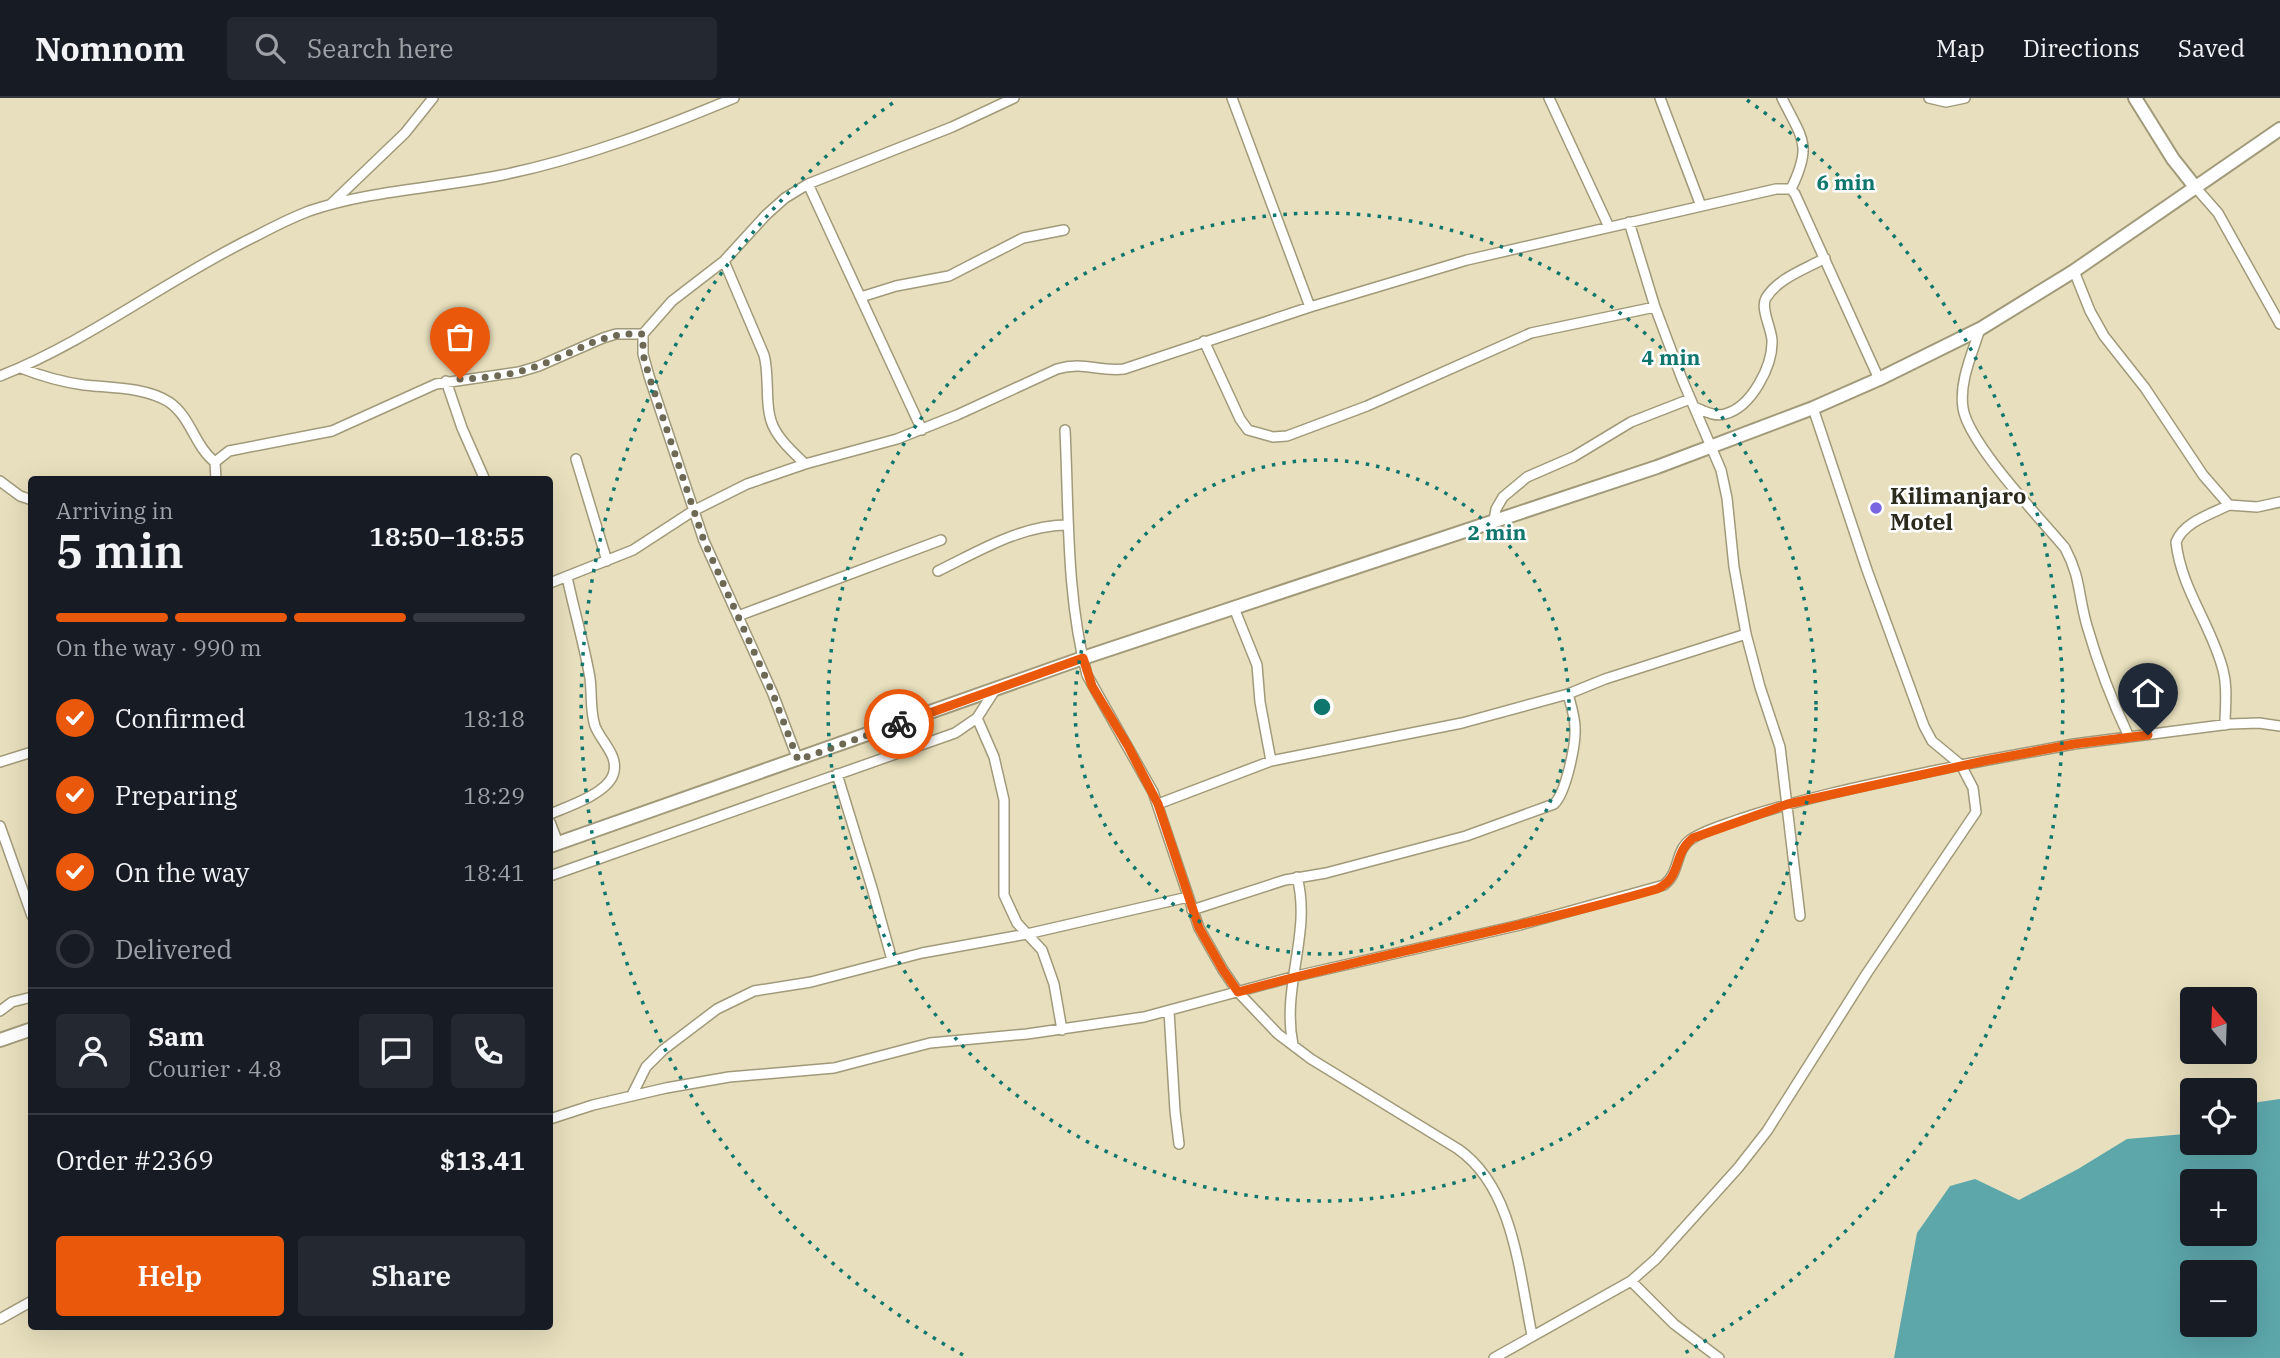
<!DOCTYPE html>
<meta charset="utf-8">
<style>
:root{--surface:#171b24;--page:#242831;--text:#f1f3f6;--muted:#9ea1a6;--line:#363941;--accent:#ea580c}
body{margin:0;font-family:"IBM Plex Serif",serif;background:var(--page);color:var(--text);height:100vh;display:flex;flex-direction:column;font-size:26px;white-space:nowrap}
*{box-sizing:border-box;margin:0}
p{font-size:23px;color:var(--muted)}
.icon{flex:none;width:38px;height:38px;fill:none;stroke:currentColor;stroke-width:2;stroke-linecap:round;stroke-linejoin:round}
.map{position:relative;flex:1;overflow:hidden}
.side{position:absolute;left:28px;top:378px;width:525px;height:854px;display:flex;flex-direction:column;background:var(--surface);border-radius:7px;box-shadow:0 7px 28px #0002}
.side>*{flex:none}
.needle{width:46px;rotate:341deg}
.controls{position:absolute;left:2180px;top:889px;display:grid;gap:14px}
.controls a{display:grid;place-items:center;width:77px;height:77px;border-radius:7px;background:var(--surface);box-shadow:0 7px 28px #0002;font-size:35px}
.pin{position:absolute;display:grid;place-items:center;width:60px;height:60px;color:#fff;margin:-72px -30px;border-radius:50% 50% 50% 0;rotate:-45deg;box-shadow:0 0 7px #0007}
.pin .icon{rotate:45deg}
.courier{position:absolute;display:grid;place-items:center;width:70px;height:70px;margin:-35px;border:5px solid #ea580c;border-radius:50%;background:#fff;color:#222;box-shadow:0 2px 9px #0007}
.summary em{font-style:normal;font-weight:600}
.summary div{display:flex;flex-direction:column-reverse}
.summary{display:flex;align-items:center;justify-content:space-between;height:119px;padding:0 28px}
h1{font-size:46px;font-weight:600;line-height:52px}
.bar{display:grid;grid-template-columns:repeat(4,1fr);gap:10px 7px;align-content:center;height:84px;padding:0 28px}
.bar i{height:9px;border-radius:5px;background:var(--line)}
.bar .selected{background:var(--accent)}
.bar p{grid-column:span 4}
.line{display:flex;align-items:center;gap:18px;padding:0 28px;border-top:2px solid var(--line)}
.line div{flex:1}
.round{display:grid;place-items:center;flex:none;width:74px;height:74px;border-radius:7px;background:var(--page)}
ol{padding:0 28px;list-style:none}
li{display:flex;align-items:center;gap:21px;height:77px}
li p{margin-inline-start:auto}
li .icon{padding:7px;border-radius:50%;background:var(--accent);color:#fff;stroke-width:4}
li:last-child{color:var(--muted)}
li i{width:38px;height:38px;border:4px solid var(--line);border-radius:50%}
.primary-button{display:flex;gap:14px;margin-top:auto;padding:14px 28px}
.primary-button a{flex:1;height:80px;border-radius:7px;background:var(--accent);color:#fff;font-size:28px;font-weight:600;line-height:80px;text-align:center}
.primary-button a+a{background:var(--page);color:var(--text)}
header{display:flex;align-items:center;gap:42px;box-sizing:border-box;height:98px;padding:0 35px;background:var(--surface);border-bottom:2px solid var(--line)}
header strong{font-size:33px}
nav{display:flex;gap:38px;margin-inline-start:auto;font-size:24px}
.search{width:490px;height:63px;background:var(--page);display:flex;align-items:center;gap:18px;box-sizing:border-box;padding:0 24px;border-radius:7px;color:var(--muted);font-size:26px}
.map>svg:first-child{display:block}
.water{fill:#5da7ab;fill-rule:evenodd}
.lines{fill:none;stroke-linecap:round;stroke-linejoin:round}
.street-casing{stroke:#a19a7a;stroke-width:12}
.secondary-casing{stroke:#a19a7a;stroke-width:16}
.street{stroke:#fff;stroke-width:9}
.secondary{stroke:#fff;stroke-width:12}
.done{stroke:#6d6955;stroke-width:7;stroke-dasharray:0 12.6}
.route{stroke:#ea580c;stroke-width:9}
.ring{fill:none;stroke:#0f766e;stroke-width:3.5;stroke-dasharray:3.5 7}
.poi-dot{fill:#7a65e0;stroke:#fff;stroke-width:2.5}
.labels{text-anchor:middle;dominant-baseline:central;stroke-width:5;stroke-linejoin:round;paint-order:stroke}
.poi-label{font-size:23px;font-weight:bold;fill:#2c2a1d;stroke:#fff;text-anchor:start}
.centre{fill:#0f766e;stroke:#fff;stroke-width:3.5}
.ring-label{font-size:21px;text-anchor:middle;font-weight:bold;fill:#0f766e;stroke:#fff;stroke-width:5;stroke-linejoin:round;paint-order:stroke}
</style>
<header>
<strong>Nomnom</strong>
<div class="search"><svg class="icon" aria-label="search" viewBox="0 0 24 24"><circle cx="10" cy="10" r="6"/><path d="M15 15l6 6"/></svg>Search here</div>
<nav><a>Map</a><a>Directions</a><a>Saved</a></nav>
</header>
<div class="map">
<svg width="2280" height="1260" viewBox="0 0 2280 1260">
<rect width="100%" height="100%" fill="#e7dfbd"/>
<path class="water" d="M2280,1001V1260H1894L1917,1135L1950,1088L1975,1081L2019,1102L2078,1071L2127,1041L2185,1036L2193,1031V1045H2245V1006ZM2193,1083H2245V1136H2193ZM2193,1174H2245V1227H2193Z"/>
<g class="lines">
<defs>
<path id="street" d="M1232,0L1310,209
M1549,0L1609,129
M1660,0L1701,108
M1782,0C1802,41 1813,46 1791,91
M1929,0L1946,4L1965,0
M808,86L922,332
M2196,90L2218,115L2280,226
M331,106L405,35L433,0
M1629,124L1655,209L1682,281L1721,372L1727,400L1734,469L1746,536L1760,589L1780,649L1800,818
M724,163L764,257C770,279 764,308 773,328C780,343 794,355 805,366
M2074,173L2090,213L2104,238L2145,290L2203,377L2229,407L2257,409L2280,404
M861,199L896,188L949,178L1023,140L1064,132
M1980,231C1972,256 1959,284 1963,310C1968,345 2040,420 2065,450C2081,480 2078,497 2087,528C2098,566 2112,603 2129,639
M1204,243L1240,321L1248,332L1273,339L1287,338L1367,308L1531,235L1655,209
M21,270C41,278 62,284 84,287C111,290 145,289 169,304C191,319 195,349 215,364
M0,278C89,243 169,180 256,138C273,129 291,120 309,113C371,92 439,90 502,77C581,61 660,31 734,0
M446,283L462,330L485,382
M1694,309C1704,313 1715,319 1725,316C1752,309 1773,267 1772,242C1771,229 1760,210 1766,200C1778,180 1806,171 1825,160
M1813,310L1867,472L1924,628L1932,643L1961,667L2074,646L2230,626L2259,625L2280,628
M1065,332C1069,414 1066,498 1087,577L1153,694L1199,830L1223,872L1238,894L1278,936L1311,961L1458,1051C1514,1090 1519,1175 1532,1237
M576,361L607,463
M216,382L215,364L229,353L332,333L436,286L519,274L539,268L603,240L616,236H643
M0,383L20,398L32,402
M1494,422L1496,411L1503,399L1527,379L1573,359L1631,324L1690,301
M938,473C979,453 1021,427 1068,427
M550,485L633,452L693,413L747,386L805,366L897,341L957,317L1057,271C1084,263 1098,274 1124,271L1310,209L1467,162L1776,91H1791L1795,96L1879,281
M1234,510L1257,567L1260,604L1271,663
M738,518L941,442
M977,620L994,659L1004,702V797L1017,825L1042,852L1054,886L1062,932
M2225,627C2225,609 2228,590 2223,572C2212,528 2181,491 2176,444C2184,424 2211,416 2229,407
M798,662L773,596L704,443L649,278L643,256V236L672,203L724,163L766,117L785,100L808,86L952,29L1014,0
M0,664L32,654
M837,676L872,790L892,862
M1158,706L1271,663L1462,625L1568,596L1605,581L1746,536
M550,716C567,709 606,696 613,677C620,658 601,644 595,628C590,613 592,595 590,580C584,546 574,512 567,479
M550,724L558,745
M0,728L32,818
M550,778L955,635L977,620L995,592
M1192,812L1285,782L1326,775L1466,738L1554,706C1566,695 1576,646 1575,630C1575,619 1571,607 1568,596
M0,913L12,904L32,899
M1169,913L1175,1013L1179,1046
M1293,947C1281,888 1312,835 1297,779
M632,997L646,969L663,952L717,911L754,893L811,884L922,855L1027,836L1188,799
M550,1021L593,1007L666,990L729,979L834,970L930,945L1027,936L1144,919L1292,879L1520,827L1664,787C1680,775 1675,753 1690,742C1704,732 1724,727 1740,721C1812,697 1887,683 1961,667L1973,690L1976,714L1867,875L1767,1033L1738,1070L1656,1161L1631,1183L1494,1260
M1631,1183L1674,1226L1719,1260
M0,1221L32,1203"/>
<path id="secondary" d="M2135,0L2173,61L2196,90
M550,748L1083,560L1657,369L1813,310L1879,281L1980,231L2074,173L2280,31
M0,942L32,931"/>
</defs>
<use href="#street" class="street-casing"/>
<use href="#secondary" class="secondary-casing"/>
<use href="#street" class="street"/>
<use href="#secondary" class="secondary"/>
</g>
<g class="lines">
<path class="done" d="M460,281C487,280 515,277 540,267C577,254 602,233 643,236V256L649,278L704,443L773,596L798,662L899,626"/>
<path class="route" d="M899,626L1083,560L1092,588L1128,648L1158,706L1199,830L1223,872L1238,894C1377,856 1519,831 1657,791C1683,779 1672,756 1693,740L1788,706L1984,663L2074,646L2148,637"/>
</g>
<g class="ring">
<circle cx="1322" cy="609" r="247"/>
<circle cx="1322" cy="609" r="494"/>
<path d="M963 1257A741 741 0 0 1 897 2M1747 2A741 741 0 0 1 1681 1257"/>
</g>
<circle class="poi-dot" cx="1876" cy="410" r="7"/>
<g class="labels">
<g class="poi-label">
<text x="1890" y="397">Kilimanjaro<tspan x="1890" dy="26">Motel</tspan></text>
</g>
</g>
<circle cx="1322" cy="609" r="10" class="centre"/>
<g class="ring-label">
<text x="1846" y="92">6 min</text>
<text x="1671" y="267">4 min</text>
<text x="1497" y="442">2 min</text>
</g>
</svg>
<div class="controls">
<a><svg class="needle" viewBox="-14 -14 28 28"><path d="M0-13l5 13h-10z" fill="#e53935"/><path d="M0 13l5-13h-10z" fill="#9ea1a6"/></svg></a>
<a><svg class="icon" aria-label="locate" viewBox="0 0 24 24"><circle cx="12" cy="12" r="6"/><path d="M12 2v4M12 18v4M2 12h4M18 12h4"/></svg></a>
<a>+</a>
<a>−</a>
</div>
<div class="pin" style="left:460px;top:281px;background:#ea580c"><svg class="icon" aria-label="bag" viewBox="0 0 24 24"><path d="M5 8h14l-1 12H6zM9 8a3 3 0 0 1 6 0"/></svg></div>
<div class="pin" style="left:2148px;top:637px;background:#1f2937"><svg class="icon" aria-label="home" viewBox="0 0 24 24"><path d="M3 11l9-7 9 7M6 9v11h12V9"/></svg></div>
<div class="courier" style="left:899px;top:626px"><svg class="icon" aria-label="bike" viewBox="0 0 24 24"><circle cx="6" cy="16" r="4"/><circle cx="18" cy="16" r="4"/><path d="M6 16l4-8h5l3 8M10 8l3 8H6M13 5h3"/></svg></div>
<section class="side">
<div class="summary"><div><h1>5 min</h1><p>Arriving in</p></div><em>18:50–18:55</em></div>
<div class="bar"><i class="selected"></i><i class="selected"></i><i class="selected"></i><i></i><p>On the way · 990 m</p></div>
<ol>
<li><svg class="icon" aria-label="check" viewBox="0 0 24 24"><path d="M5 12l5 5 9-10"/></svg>Confirmed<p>18:18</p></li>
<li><svg class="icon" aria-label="check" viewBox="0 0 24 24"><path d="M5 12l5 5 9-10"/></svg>Preparing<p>18:29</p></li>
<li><svg class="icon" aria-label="check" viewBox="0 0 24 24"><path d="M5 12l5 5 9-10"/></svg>On the way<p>18:41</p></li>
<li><i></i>Delivered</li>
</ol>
<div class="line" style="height:126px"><a class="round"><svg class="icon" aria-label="person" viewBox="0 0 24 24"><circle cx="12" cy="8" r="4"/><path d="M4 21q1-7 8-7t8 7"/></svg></a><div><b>Sam</b><p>Courier · 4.8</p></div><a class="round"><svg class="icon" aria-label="chat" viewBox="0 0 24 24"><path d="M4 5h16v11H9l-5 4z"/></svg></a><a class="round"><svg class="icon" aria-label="phone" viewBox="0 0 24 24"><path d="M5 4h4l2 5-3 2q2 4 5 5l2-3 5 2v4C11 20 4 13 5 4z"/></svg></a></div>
<div class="line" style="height:91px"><div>Order #2369</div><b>$13.41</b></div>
<div class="primary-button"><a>Help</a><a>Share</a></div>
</section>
</div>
